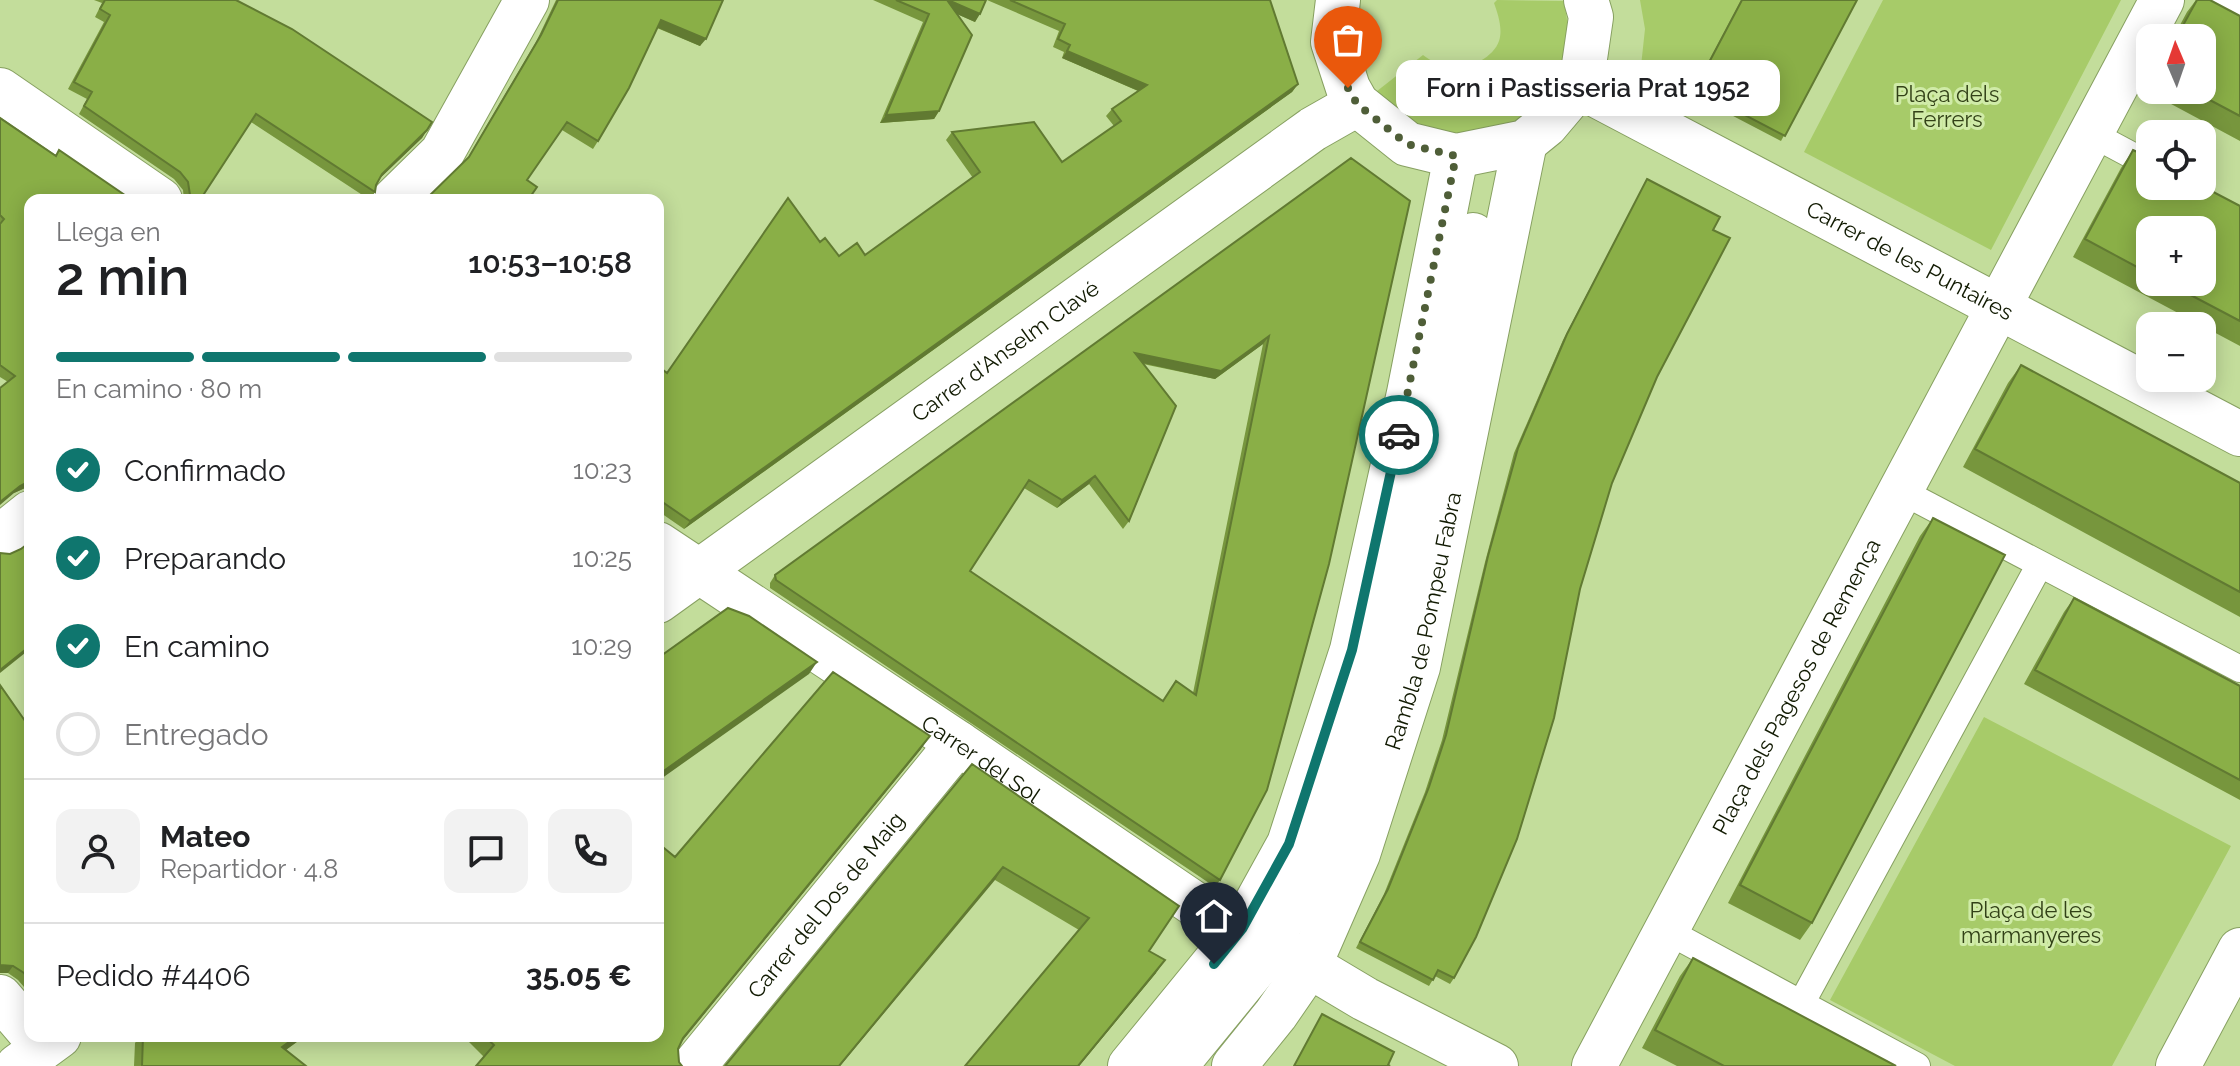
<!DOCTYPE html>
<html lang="es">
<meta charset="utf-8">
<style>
:root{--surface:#fff;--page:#f2f2f2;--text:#202124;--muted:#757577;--line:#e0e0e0;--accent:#0f766e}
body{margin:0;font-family:Raleway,sans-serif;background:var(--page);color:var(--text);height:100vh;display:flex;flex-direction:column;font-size:30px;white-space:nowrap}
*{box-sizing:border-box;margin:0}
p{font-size:26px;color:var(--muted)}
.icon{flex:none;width:44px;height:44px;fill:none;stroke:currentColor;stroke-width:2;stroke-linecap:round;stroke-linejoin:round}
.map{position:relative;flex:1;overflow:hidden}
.details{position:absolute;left:24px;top:194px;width:640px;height:848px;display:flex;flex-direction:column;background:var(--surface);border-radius:16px;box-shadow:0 4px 20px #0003}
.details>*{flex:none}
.needle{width:52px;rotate:358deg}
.fabs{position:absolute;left:2136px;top:24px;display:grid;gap:16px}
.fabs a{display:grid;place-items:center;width:80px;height:80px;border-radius:16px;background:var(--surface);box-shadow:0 4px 20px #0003;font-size:40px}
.pin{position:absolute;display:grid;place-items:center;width:68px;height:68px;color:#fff;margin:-82px -34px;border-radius:50% 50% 50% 0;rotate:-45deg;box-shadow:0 0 8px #0007}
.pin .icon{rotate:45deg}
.courier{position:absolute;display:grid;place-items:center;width:80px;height:80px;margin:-40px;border:6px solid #0f766e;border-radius:50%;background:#fff;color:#222;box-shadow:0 2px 10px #0007}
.bubble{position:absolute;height:56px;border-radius:16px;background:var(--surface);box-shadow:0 4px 20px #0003;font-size:26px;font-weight:600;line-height:56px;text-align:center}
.head em{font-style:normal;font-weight:600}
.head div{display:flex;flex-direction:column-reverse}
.head{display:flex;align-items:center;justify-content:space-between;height:136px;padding:0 32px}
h1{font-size:52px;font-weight:600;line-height:60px}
.bar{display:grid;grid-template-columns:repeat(4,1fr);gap:12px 8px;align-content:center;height:96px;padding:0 32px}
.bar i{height:10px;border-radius:6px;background:var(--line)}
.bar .on{background:var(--accent)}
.bar p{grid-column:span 4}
.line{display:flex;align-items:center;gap:20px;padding:0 32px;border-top:2px solid var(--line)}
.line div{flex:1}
.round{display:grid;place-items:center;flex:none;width:84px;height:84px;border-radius:16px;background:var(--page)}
ol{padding:0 32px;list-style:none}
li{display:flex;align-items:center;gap:24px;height:88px}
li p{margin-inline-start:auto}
li .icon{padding:8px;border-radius:50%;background:var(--accent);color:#fff;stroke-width:4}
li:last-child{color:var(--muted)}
li i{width:44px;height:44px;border:4px solid var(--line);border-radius:50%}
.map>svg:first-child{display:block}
.green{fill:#a7cb69}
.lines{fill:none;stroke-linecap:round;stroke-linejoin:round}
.lane-casing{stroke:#87a061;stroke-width:28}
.street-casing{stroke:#87a061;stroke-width:46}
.lane{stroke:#fff;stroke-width:26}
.street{stroke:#fff;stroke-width:44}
.wall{fill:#77963d;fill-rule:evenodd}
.shaded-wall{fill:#617a32}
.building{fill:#8aaf47;stroke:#617a32;stroke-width:2;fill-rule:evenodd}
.done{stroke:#4f5e38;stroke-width:8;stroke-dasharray:0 14.4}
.route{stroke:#0f766e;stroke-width:10}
.labels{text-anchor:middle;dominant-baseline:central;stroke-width:6;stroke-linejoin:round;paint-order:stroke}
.park-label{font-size:22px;fill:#324117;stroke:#d0eba8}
.street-label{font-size:22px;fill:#111a02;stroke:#d0eba8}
</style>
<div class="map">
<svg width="2240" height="1066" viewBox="0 0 2240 1066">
<rect width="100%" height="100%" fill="#c3dd9b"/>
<path class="green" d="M1497,0L1564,1L1569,33L1563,61L1548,89L1521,118L1498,130L1467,137L1428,134L1372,95L1423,55C1429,59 1438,66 1445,68C1463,73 1493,59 1499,41C1503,29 1498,14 1494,3Z
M1640,0H1741L1691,94L1641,66L1645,29Z
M1883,0H2121L1991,250L1804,152Z
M1984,717L2231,846L2112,1066H1955L1830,1000Z"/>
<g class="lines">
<defs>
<path id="lane" d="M2222,0L2240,10
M2092,134L2150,165
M1901,491L2240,669
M1667,931L1917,1066
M1801,1004L2040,564"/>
<g id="street">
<path d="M1338,0L1333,42L1348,88L1357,104L1407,144L1456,156L1525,142L1546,125L1579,86L1583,72L1591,17L1586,0"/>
<path id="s1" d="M1579,86L2240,434"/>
<path d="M0,90L160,200"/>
<path d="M394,200L442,153L527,0"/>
<path d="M0,537L30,513"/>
<path id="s2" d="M658,544L958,743L1202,909L1271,943L1365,999L1496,1066"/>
<path id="s3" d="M658,601L1313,129L1357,104"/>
<path d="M0,997L30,1032"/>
<path d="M18,1066L59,1036"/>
<path id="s4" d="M694,1066L958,743"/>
<path d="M1130,1066L1242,929L1289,844L1352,650L1409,393L1456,156"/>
<path d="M1175,1066L1260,962L1339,812L1402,582L1473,235"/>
<path id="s5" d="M1234,1066L1276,1014L1309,966L1358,854L1418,667L1525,142"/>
<path id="s6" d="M1594,1066L2162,0"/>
<path d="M2178,1066L2240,950"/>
</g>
</defs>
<use href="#lane" class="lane-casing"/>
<use href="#street" class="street-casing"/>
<use href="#lane" class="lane"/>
<use href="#street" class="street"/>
</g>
<path class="wall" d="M94,0H236L427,130L422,138L378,180L376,185L375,192L370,200L251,122L200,200H184L183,190L174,179L79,114L87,99L68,89L104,22L95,17L102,3Z
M556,0H723L700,46L657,28L598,141L593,149L562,130L467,159L536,42Z
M873,0H986L975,22L957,14L939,111L934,119L880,123L923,22Z
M987,0H1270L1298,84L1292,92L684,529L658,511V366L667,373L820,242L839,256L865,255L973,178L946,140L952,132L1062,162L1114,126L1106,116L1112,109L1138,91L1062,58L1064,52L1053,47L1059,31Z
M1741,0H1857L1781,141L1691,94Z
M2196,0H2210L2240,16V141L2145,90L2150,81V90H2202V38H2173L2187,12Z
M0,118L55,155L30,200V489L25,488L14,493L8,382L0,377Z
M2133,150L2240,206V346L2073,257L2121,168ZM2150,230L2202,282H2150Z
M1351,158L1220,880L1215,887L770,588V583L775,575ZM1263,344L1193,693L1163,701L970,571L1024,488L1057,508L1089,484L1123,529L1129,521L1143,364L1215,379Z
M1647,179L1713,230L1657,377L1612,483L1454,978L1450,984L1435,976L1429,986L1356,948L1384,894L1425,792L1442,740L1485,562L1514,453L1563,340Z
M2021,365L2240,483V617L1963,467L2008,383Z
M1933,518L1812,923L1800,940L1728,903L1920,536Z
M2074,598L2240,686V800L2024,684L2064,612Z
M0,685L30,728V994L18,980L8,973H0Z
M921,749L681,1042L678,1049L679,1062L484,1057L463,1036H658L675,857Z
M972,764L1149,951L1156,973L1079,1066H965L1079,930L995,880Z
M1693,958L1896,1066H1677L1642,1048L1680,976Z
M140,1036H305L286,1050L306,1066H134L135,1043Z"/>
<path class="shaded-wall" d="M947,0L980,14L975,22L941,7Z
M661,20L706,39L700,46L656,27Z
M1067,51L1147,85L1141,92L1062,58Z
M1298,84L1292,92L684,529L690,521Z
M939,111L934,119L880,123L886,115Z
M427,130L422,138L376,182L382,174Z
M1269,336L1263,344L1215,379L1129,360L1135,353Z
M1095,476L1089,484L1057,508L1062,500Z
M30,481V489L25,488L14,493L0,505V502L20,486Z
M30,646V649L0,673V670Z
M817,662L809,674L658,781V775Z
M930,736L921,749L675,1050L683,1038Z
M1003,867L995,880L840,1066H839Z
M1165,960L1156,973L1079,1066H1078Z
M0,965H2L13,966L8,973H0Z
M297,1036H305L273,1059L282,1047Z"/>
<path class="building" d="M105,0H236L292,29L432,122L427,130L382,174L376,185L375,192L256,114L200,200H188L190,195L188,182L180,172L84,106L92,92L74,82L110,15L100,9Z
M558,0H723L706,39L661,20L629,88L598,141L567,122L527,180L537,187L528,200H425L469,157L541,35Z
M896,0H947L972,35L939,111L886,115L929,14Z
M948,0H986L980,14Z
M1010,0H1270L1298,84L690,521L658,499V366L667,373L788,198L820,242L825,238L839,256L857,243L865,255L980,172L952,132L1034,122L1062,162L1121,121L1112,109L1147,85L1067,51L1070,45L1058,39L1065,24Z
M1742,0H1857L1785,136L1695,89Z
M2197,0H2210L2240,16V116L2191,90H2202V38H2176Z
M0,118L56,156L59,150L132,200H30V481L20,486L0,502V388L15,376L0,365V224L4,219L0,215Z
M2133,150L2150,158V186H2202L2240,206V321L2166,282H2202V230H2150V274L2085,239Z
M1351,158L1410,201L1329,564L1267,790L1220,880L776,580L775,575ZM1269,336L1196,695L1176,681L1163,701L970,571L1029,480L1062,500L1095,476L1129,521L1176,406L1135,353L1221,371Z
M1647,179L1720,217L1713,230L1730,238L1657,377L1612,483L1580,589L1554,718L1517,839L1476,937L1454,978L1438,970L1433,980L1360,942L1388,889L1429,787L1446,735L1488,556L1518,448L1567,334Z
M2021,365L2240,483V592L1975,449Z
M1933,518L2005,555L1812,923L1740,885Z
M30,542V646L0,670V553L10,554L21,549Z
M2074,598L2240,686V780L2035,670Z
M728,608L749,616L817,662L658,775V658Z
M833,672L930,736L683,1038L678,1049L679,1062L682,1066H476L494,1045L484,1036H658V843L675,857Z
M0,685L30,728V980L24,973L13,966L0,965Z
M972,764L1179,906L1149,951L1165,960L1078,1066H965L1089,918L1003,867L839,1066H725Z
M1693,958L1896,1066H1724L1655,1030Z
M1322,1014L1394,1052L1388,1065L1390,1066H1294Z
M143,1036H297L282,1047L306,1066H142Z"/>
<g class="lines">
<path class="done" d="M1348,88L1357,104L1407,144L1456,156L1399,435"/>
<path class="route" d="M1214,964L1242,929L1289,844L1352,650L1399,435"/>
</g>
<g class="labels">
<g class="park-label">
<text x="1947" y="94">Plaça dels<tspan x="1947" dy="25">Ferrers</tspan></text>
<text x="2031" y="910">Plaça de les<tspan x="2031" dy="25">marmanyeres</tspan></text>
</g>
<g class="street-label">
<text stroke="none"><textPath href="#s1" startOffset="374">Carrer de les Puntaires</textPath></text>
<text stroke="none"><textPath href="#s3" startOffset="428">Carrer d'Anselm Clavé</textPath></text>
<text stroke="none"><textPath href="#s5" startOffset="490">Rambla de Pompeu Fabra</textPath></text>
<text stroke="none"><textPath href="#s6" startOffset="430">Plaça dels Pagesos de Remença</textPath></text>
<text stroke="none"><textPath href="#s2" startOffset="388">Carrer del Sol</textPath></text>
<text stroke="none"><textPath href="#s4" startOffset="208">Carrer del Dos de Maig</textPath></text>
</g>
</g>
</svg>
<div class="fabs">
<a><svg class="needle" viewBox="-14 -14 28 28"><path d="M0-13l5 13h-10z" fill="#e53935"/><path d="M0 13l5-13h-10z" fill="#757577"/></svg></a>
<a><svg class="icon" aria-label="locate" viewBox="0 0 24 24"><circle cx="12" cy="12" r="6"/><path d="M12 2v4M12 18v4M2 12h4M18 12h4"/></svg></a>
<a>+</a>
<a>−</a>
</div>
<div class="pin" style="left:1348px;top:88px;background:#ea580c"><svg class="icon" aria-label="bag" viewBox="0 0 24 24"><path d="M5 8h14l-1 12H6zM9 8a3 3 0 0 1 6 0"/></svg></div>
<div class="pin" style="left:1214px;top:964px;background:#1f2937"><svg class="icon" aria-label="home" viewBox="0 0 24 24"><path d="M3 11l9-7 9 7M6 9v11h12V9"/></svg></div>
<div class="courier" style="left:1399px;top:435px"><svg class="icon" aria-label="car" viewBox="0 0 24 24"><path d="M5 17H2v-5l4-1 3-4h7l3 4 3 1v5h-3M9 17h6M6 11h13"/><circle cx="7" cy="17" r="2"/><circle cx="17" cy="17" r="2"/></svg></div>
<div class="bubble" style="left:1396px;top:60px;width:384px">Forn i Pastisseria Prat 1952</div>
<section class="details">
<div class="head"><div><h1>2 min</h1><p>Llega en</p></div><em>10:53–10:58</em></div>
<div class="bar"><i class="on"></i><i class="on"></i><i class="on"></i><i></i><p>En camino · 80 m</p></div>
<ol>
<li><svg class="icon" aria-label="check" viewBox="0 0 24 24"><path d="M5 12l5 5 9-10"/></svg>Confirmado<p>10:23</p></li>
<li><svg class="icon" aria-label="check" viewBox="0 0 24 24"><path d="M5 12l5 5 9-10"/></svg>Preparando<p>10:25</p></li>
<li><svg class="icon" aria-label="check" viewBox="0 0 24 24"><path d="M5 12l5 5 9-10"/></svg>En camino<p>10:29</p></li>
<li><i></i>Entregado</li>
</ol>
<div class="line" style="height:144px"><a class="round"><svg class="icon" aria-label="person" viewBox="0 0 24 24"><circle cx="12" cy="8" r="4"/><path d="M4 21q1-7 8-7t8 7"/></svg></a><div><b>Mateo</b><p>Repartidor · 4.8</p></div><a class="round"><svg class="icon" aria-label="chat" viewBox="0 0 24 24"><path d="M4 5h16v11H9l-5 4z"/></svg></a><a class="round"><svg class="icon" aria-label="phone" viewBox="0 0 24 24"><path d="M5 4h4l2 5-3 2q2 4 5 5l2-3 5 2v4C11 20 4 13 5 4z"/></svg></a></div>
<div class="line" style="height:104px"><div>Pedido #4406</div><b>35.05 €</b></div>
</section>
</div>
